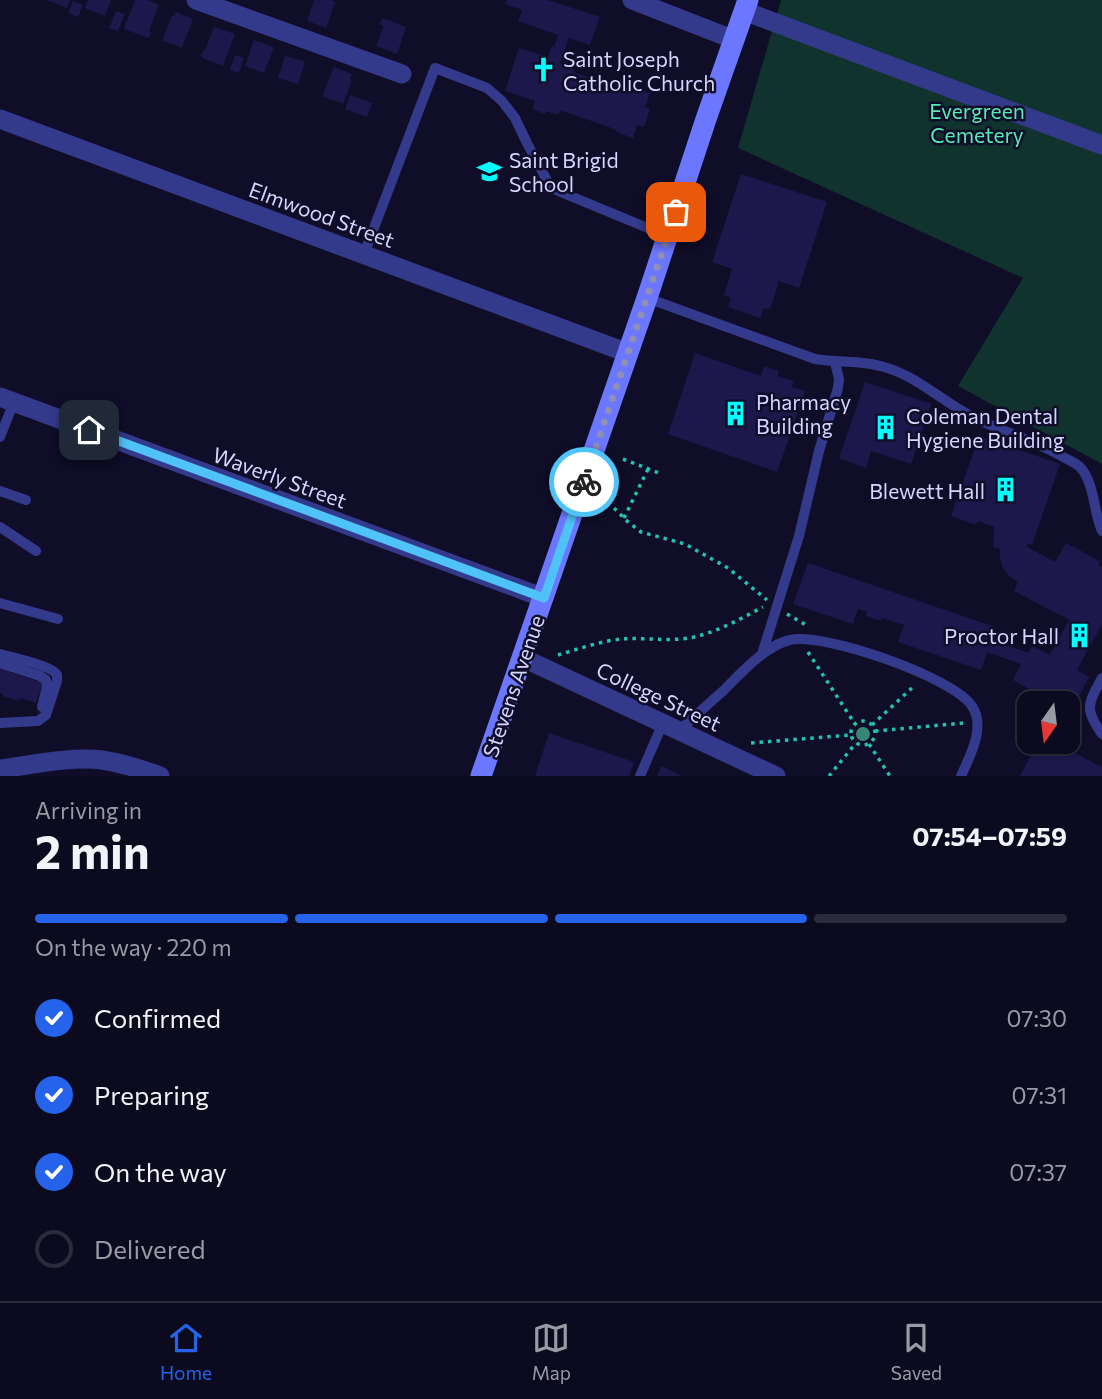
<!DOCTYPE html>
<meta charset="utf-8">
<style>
:root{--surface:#0b0a1e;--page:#141327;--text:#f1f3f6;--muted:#9a9aa4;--line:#2b2b3c;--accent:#2563eb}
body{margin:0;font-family:Commissioner,sans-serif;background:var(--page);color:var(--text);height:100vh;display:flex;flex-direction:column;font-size:26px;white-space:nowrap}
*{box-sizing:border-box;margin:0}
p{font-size:23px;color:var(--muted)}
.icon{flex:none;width:38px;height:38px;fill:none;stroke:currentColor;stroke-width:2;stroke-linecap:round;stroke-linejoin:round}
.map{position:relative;height:776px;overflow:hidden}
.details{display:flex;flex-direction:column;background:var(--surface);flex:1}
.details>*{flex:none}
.needle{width:46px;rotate:194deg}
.tools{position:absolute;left:1017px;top:691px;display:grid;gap:14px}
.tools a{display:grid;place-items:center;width:63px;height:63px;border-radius:14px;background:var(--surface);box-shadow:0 2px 5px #0004,0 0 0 2px var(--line);font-size:35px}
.pin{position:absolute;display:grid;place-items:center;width:60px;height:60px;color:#fff;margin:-30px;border-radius:14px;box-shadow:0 4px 10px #0006}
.courier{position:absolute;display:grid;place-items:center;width:70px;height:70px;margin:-35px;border:5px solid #4fc3f7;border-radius:50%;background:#fff;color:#222;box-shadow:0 2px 9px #0007}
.overview em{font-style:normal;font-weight:700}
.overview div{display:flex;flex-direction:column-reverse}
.overview{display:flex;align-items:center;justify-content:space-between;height:119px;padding:0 35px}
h1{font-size:46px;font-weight:700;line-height:52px}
.bar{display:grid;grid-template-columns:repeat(4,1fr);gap:10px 7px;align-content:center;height:84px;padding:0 35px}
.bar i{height:9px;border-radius:5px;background:var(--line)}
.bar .on{background:var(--accent)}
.bar p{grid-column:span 4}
ol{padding:0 35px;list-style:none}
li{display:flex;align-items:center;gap:21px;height:77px}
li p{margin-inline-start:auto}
li .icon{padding:7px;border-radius:50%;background:var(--accent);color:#fff;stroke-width:4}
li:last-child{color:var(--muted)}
li i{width:38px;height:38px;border:4px solid var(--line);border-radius:50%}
.menu{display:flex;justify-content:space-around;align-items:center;height:98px;border-top:2px solid var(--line);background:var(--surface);font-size:19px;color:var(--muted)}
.menu a{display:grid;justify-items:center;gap:4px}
.menu .on{color:var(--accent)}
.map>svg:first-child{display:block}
.green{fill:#10332e}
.building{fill:#1d184b}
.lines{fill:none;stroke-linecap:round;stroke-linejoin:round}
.path{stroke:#24c3a9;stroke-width:3.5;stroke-dasharray:3.5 5;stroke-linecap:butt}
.lane{stroke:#343a8b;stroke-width:10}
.street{stroke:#343a8b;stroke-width:19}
.secondary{stroke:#6c77ff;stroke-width:21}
.tree{fill:#368776}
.done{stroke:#908fb4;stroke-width:7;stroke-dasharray:0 12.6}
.route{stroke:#4fc3f7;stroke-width:9}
.labels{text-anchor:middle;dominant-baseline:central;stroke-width:5;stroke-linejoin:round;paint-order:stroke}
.poi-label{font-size:21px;fill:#d5d5ff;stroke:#0f0d28;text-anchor:start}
.park-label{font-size:21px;fill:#55eab6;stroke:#0f0d28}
.street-label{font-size:21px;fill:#d5d5ff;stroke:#0f0d28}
</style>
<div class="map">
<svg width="1102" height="776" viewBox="0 0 1102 776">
<rect width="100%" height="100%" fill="#0f0d28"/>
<path class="green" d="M781,0H1102V464L958,386L1023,278L738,148Z"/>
<path class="building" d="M47,0H70L67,8Z
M88,0H111L105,16L85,8Z
M135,0H147L159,5L149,31L151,32L149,38L124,29L126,21H127Z
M314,0H331L335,2L326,28L307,21Z
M507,0H548L600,17L590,45L569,38L560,63L574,68L573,72L627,90L628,85L650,93L645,107L650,109L644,127L637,125L633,138L616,132L617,130L560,110L558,115L546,111L545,114L532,109L535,101L505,91L519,48L548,57L552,46L554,47L558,35L518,21L522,10L505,4Z
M73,1L83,5L78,17L68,13Z
M116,11L125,14L118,31L109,28Z
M176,12L193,19L182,48L162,40L172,16H174Z
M382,18L406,27L397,54L376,46L384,26L380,24Z
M214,27L235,34L223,66L202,58L203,57L201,56L204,50H205Z
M254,40L274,47L264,73L245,66Z
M235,55L244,58L239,73L230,70Z
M285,56L303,61V62L305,63L298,84L278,78Z
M334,67L352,74L350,79L352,80L343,104L322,96Z
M350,95L372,103L367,117L345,109Z
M741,174L827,202L799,288L779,281L770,309L764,308L760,318L728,307L731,298L724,295L732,269L712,262Z
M695,353L761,376L764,366L779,371L777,376L794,381L792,387L805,391L777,472L668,434Z
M865,382L931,404L911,464L871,451L866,468L839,458Z
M979,436L1060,464L1032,545L1028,543L1027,547L1055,562L1066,543L1100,561L1098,565L1102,567V624L1077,670L1089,677L1071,711L1068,709V704H1057L1013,680L1021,664L987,652L981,670L898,642L904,625L882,618L881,621L866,616L867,612L858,609L853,624L793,604L808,563L995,627L991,639L1028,653L1032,646L1050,655L1069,620L1014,591L1018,582L1009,576L1003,568L1000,559V549L993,547L994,527L978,521L976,525L951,516Z
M0,664L12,668L10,672L43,683L36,703L20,698L19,701L3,696L0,692Z
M549,733L634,762L629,776H535Z
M1068,734L1077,739L1071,751L1102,767V776H1020L1031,755L1023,751L1028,742L1036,746L1038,742H1068Z
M661,766L682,776H657Z"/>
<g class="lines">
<path class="path" d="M623,459L659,473
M608,502L627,521L641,532L685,544L728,568L767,600
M624,518L648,469
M787,614L806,625L805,627
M808,652L855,724
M558,655C578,649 601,641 622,639C647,637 673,643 698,636C721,630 742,618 763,607
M851 733a12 12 0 1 1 24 0a12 12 0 1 1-24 0Z
M872,725L914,686
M875,731L964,723
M751,743L850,735
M869,744L890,776
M829,776L856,743"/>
<path class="lane" d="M364,254L435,68L487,88L502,101L515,118L527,143L551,188L667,236
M647,298L815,359C838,363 862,360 884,367C920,377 944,404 977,419C1006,433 1037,441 1065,458C1069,460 1075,463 1079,466C1095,482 1093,511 1102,531
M0,437L14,402
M0,491L26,500
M0,527L36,551
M0,603L58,619
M0,654C11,657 53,666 57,675C57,677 57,679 57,681L46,715L38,721L0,723
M762,654L799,536L819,451L838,388L839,379L835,362
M0,663L40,676L46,680L47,687L42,707
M1102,678C1088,704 1084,709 1102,734
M680,730C694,717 708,704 723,691C740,674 766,645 790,640C823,632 953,677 972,706C986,727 970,756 961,776
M640,776L663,723"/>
<path class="street" d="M196,0L402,74
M632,0L735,40
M744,11L1102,145
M0,119L628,353
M0,397L544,598
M523,658L776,776
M0,769C31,765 71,756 102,760C122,763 141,769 160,776"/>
<path class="secondary" d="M481,776L647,298L706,119L748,0"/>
</g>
<circle class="tree" cx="863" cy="734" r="7"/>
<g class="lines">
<path class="done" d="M584,482L676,212"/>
<path class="route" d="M89,430L544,598L584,482"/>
</g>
<defs>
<symbol id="church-bare" viewBox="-9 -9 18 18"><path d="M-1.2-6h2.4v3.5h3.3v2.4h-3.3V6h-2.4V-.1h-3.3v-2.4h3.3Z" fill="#01fffe" stroke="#0f0d28" stroke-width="2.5" paint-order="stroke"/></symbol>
<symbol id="school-bare" viewBox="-9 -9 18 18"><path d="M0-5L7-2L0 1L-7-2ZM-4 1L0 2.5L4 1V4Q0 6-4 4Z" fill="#01fffe" stroke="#0f0d28" stroke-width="2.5" paint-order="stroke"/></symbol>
<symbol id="building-bare" viewBox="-9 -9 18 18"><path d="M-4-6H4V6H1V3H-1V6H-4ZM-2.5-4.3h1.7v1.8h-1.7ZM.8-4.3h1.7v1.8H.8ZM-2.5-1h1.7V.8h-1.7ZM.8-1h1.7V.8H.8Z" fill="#01fffe" stroke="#0f0d28" stroke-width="2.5" paint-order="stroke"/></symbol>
</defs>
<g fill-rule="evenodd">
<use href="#church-bare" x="526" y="52" width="35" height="35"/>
<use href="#school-bare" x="472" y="154" width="35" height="35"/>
<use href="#building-bare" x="718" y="396" width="35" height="35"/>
<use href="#building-bare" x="868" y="410" width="35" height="35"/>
<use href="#building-bare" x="988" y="472" width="35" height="35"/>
<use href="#building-bare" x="1062" y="618" width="35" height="35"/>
</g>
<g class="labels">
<g class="poi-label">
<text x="563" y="58">Saint Joseph<tspan x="563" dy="24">Catholic Church</tspan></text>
<text x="509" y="159">Saint Brigid<tspan x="509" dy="24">School</tspan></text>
<text x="756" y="401">Pharmacy<tspan x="756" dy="24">Building</tspan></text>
<text x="906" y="415">Coleman Dental<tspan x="906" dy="24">Hygiene Building</tspan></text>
<text x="985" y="490" text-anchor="end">Blewett Hall</text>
<text x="1059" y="635" text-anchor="end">Proctor Hall</text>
</g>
<g class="park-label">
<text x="977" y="110">Evergreen<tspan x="977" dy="24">Cemetery</tspan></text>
</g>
<g class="street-label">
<text transform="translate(322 214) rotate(20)">Elmwood Street</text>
<text transform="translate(280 477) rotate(20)">Waverly Street</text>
<text transform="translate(513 686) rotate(-71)">Stevens Avenue</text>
<text transform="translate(659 696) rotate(25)">College Street</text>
</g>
</g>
</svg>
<div class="tools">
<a><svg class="needle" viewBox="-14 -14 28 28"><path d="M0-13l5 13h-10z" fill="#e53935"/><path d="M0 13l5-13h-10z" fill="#9a9aa4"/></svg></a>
</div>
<div class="pin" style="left:676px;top:212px;background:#ea580c"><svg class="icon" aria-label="bag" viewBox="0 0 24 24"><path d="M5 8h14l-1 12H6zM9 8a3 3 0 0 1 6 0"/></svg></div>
<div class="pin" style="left:89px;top:430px;background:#1f2937"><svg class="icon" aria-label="home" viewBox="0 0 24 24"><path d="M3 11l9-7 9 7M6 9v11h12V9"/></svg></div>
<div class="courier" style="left:584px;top:482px"><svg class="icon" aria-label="bike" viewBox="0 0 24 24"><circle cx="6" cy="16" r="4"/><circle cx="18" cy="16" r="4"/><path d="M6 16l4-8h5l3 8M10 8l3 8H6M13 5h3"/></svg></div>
</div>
<section class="details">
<div class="overview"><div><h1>2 min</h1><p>Arriving in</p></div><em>07:54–07:59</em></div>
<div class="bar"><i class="on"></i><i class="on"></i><i class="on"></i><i></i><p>On the way · 220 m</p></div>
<ol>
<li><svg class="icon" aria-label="check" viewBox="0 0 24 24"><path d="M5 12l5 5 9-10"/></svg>Confirmed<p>07:30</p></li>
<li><svg class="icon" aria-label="check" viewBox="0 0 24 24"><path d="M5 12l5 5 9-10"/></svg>Preparing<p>07:31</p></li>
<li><svg class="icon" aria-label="check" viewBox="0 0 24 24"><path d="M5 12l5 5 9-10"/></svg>On the way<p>07:37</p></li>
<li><i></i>Delivered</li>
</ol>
</section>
<nav class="menu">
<a class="on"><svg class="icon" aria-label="home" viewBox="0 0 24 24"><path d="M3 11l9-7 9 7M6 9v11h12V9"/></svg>Home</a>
<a><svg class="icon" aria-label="map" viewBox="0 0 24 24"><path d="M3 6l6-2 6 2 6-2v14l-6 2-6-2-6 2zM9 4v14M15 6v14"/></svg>Map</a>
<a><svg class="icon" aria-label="saved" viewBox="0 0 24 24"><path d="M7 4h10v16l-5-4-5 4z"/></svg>Saved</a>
</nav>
